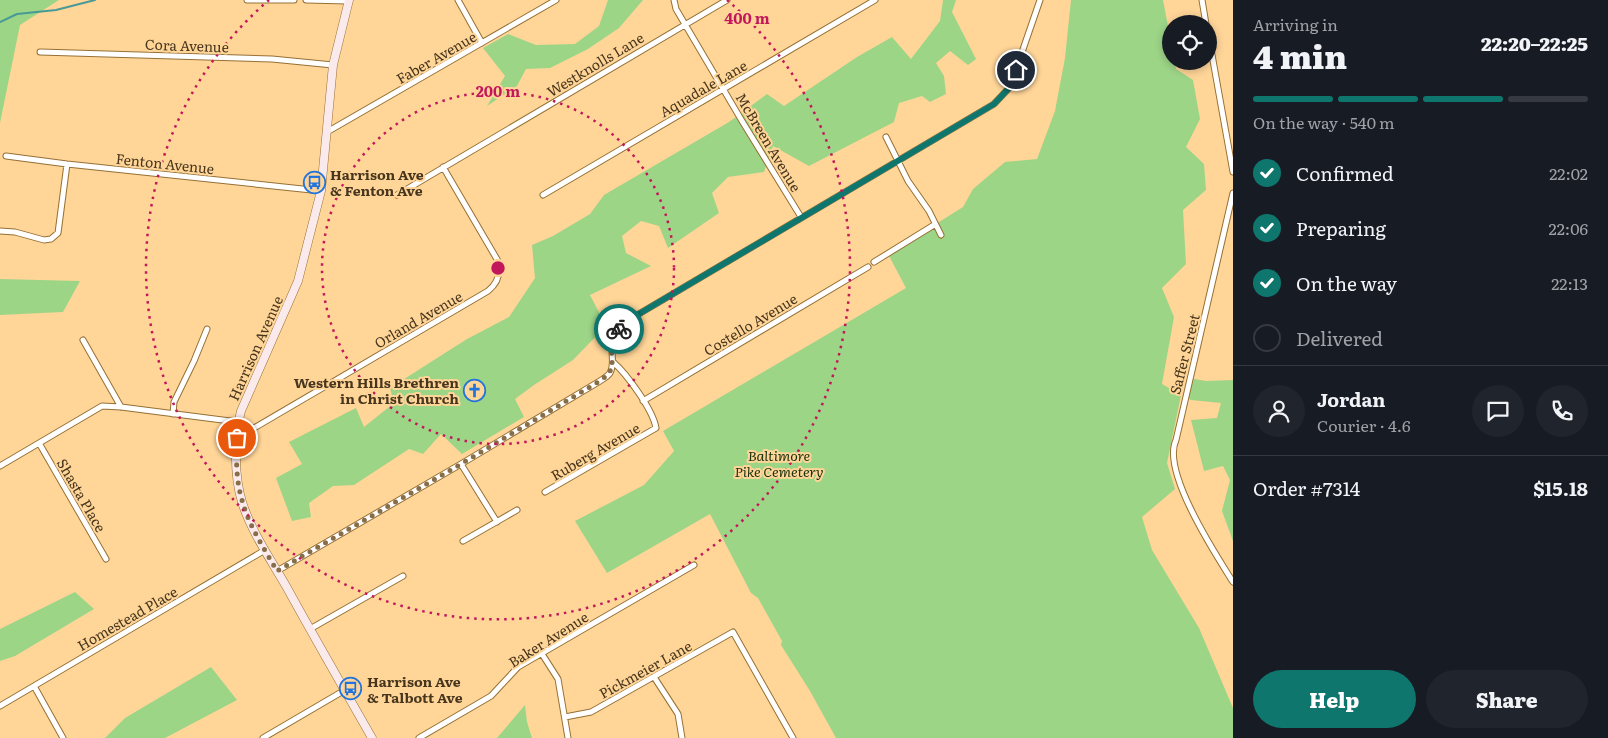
<!DOCTYPE html>
<meta charset="utf-8">
<style>
:root{--surface:#171b24;--page:#20242c;--text:#f1f3f6;--muted:#9ea1a6;--line:#363941;--accent:#0f766e}
body{margin:0;font-family:Literata,serif;background:var(--page);color:var(--text);height:100vh;display:flex;flex-direction:column;font-size:19px;white-space:nowrap}
*{box-sizing:border-box;margin:0}
p{font-size:16px;color:var(--muted)}
.icon{flex:none;width:28px;height:28px;fill:none;stroke:currentColor;stroke-width:2;stroke-linecap:round;stroke-linejoin:round}
.map{position:relative;flex:1;overflow:hidden}
.panel{display:flex;flex-direction:column;background:var(--surface);width:375px}
.panel>*{flex:none}
.fabs{position:absolute;left:1162px;top:15px;display:grid;gap:10px}
.fabs a{display:grid;place-items:center;width:55px;height:55px;border-radius:50%;background:var(--surface);box-shadow:0 2px 8px #0003;font-size:25px}
.pin{position:absolute;display:grid;place-items:center;width:42px;height:42px;color:#fff;margin:-21px;border:2px solid #fff;border-radius:50%;box-shadow:0 1px 5px #0007}
.courier{position:absolute;display:grid;place-items:center;width:50px;height:50px;margin:-25px;border:4px solid #0f766e;border-radius:50%;background:#fff;color:#222;box-shadow:0 1px 6px #0007}
.summary em{font-style:normal;font-weight:800}
.summary div{display:flex;flex-direction:column-reverse}
.summary{display:flex;align-items:center;justify-content:space-between;height:85px;padding:0 20px}
h1{font-size:32px;font-weight:800;line-height:38px}
.bar{display:grid;grid-template-columns:repeat(4,1fr);gap:8px 5px;align-content:center;height:60px;padding:0 20px}
.bar i{height:6px;border-radius:4px;background:var(--line)}
.bar .on{background:var(--accent)}
.bar p{grid-column:span 4}
.line{display:flex;align-items:center;gap:12px;padding:0 20px;border-top:1px solid var(--line)}
.line div{flex:1}
.round{display:grid;place-items:center;flex:none;width:52px;height:52px;border-radius:26px;background:var(--page)}
ol{padding:0 20px;list-style:none}
li{display:flex;align-items:center;gap:15px;height:55px}
li p{margin-inline-start:auto}
li .icon{padding:5px;border-radius:50%;background:var(--accent);color:#fff;stroke-width:4}
li:last-child{color:var(--muted)}
li i{width:28px;height:28px;border:2px solid var(--line);border-radius:50%}
.primary-button{display:flex;gap:10px;margin-top:auto;padding:10px 20px}
.primary-button a{flex:1;height:58px;border-radius:30px;background:var(--accent);color:#fff;font-size:20px;font-weight:800;line-height:58px;text-align:center}
.primary-button a+a{background:var(--page);color:var(--text)}
main{display:flex;flex:1;min-height:0}
.map>svg:first-child{display:block}
.green{fill:#9dd587}
.lines{fill:none;stroke-linecap:round;stroke-linejoin:round}
.stream{stroke:#479a95;stroke-width:2}
.minor-casing{stroke:#967034;stroke-width:7}
.secondary-casing{stroke:#967034;stroke-width:9}
.minor{stroke:#fff;stroke-width:5}
.secondary{stroke:#faeaeb;stroke-width:8}
.done{stroke:#876e48;stroke-width:5;stroke-dasharray:0 9}
.route{stroke:#0f766e;stroke-width:6}
.ring{fill:none;stroke:#c2185b;stroke-width:2.5;stroke-dasharray:2.5 5}
.labels{text-anchor:middle;dominant-baseline:central;stroke-width:4;stroke-linejoin:round;paint-order:stroke}
.street-label{font-size:14px;fill:#47361d;stroke:#ffd598}
.poi-label{font-size:14px;font-weight:bold;fill:#47361d;stroke:#ffd598;text-anchor:start}
.park-label{font-size:14px;font-style:italic;fill:#18300d;stroke:#ffd598}
.centre{fill:#c2185b;stroke:#ffd598;stroke-width:2.5}
.ring-label{font-size:15px;text-anchor:middle;font-weight:bold;fill:#c2185b;stroke:#ffd598;stroke-width:4;stroke-linejoin:round;paint-order:stroke}
</style>
<main>
<div class="map">
<svg width="1233" height="738" viewBox="0 0 1233 738">
<rect width="100%" height="100%" fill="#ffd598"/>
<path class="green" d="M0,0H59L20,25L0,123Z
M608,0H643L619,28L588,49L550,68L526,69L517,86L487,106L505,76L483,48L508,34L536,45L575,44L599,26Z
M943,0H956L952,12L976,59L968,65L950,51L936,63L944,76L946,94L930,102L922,96L899,103L894,122L809,166L773,146L764,172L728,177L712,193L719,213L668,248L659,226L641,221L622,236L626,253L651,266L590,295L606,326L573,360L534,385L515,399L524,417L462,454L441,434L423,454L409,449L354,485L333,486L309,503L311,517L292,521L276,478L302,464L289,442L356,408L364,427L394,403L390,388L467,339L509,317L535,278L532,245L553,236L590,214L604,195L729,122L767,94L784,106L857,57L892,37L911,59L940,21Z
M1071,0H1163L1171,42V61H1175L1176,69L1193,80L1200,119L1186,147L1204,164L1206,190L1183,210L1186,264L1162,288L1174,317L1162,384L1181,395L1167,463L1175,489L1142,517L1152,550L1199,628L1233,708V738H836L810,691L781,645L782,641L758,598L751,593L710,514L607,573L575,521L644,485L674,451L663,431L906,288L888,254L963,207L973,189L1005,162L1037,159L1055,111L1065,58Z
M0,279L80,281L63,312L0,315Z
M1189,378L1206,381L1233,380V541L1222,511L1230,480L1223,466L1204,471L1191,420L1217,418L1221,403L1191,400L1185,397Z
M75,592L94,609L15,656L0,661V629Z
M211,667L237,700L165,738H105L125,718Z
M525,705L527,722L532,738H497Z"/>
<g class="lines">
<path class="stream" d="M0,22L17,14L56,10L95,0"/>
<defs>
<path id="minor" d="M247,0H294
M306,0L348,1
M458,0L482,43
M674,0L676,9L742,121L801,217
M1202,0L1206,24
M1209,38L1233,172
M40,52L272,59L333,65
M327,132L556,0
M886,137L908,181L929,211L941,235
M6,156L67,164L321,191
M1233,193L1176,440C1161,471 1216,555 1233,582
M397,195L727,0
M543,195L875,0
M0,231L15,232L44,240L51,239L58,233L67,164
M874,262L934,225
M83,340L121,407
M643,401L868,267
M173,414L174,402L194,361L207,329
M237,438L488,291C498,283 501,273 498,261L443,167
M39,443L106,559
M461,464L497,522
M0,466L102,406L121,407L238,422
M545,492L656,428C653,410 627,374 613,362
M463,541L517,510
M277,571L461,464L600,381C603,379 608,376 610,373C614,366 612,358 612,350C611,336 621,325 632,318L994,104L1010,87L1040,0
M310,629L403,576
M542,654L558,679L568,738
M654,677L678,714L682,738
M34,686L63,738
M0,706L265,550
M565,717L591,712L733,632L793,738
M263,738L345,690
M419,738L491,696L518,667L694,565"/>
<path id="secondary" d="M349,0L333,65L321,191L298,281L241,411C234,437 234,476 242,502C251,531 271,560 286,586C314,637 343,687 372,738"/>
</defs>
<use href="#minor" class="minor-casing"/>
<use href="#secondary" class="secondary-casing"/>
<use href="#minor" class="minor"/>
<use href="#secondary" class="secondary"/>
</g>
<g class="lines">
<path class="done" d="M237,438C236,458 236,481 242,500C248,524 265,550 277,571L461,464L600,381C618,367 610,365 612,348C612,341 616,334 619,329"/>
<path class="route" d="M619,329L632,318L994,104L1010,87L1016,70"/>
</g>
<g class="ring">
<circle cx="498" cy="268" r="176"/>
<path d="M727 0A352 352 0 1 1 269 0"/>
</g>
<defs>
<symbol id="bus-ring" viewBox="-11 -11 22 22"><circle r="9.5" fill="#ffd598" stroke="#2173dd" stroke-width="1.5"/><path d="M-5-6H5V4H4V6H2V4H-2V6H-4V4H-5ZM-3.5-4V0h7V-4ZM-3.5 1.2v1.5H-2V1.2ZM2 1.2v1.5H3.5V1.2Z" fill="#2173dd"/></symbol>
<symbol id="church-ring" viewBox="-11 -11 22 22"><circle r="9.5" fill="#ffd598" stroke="#2173dd" stroke-width="1.5"/><path d="M-1.2-6h2.4v3.5h3.3v2.4h-3.3V6h-2.4V-.1h-3.3v-2.4h3.3Z" fill="#2173dd"/></symbol>
</defs>
<g fill-rule="evenodd">
<use href="#bus-ring" x="302" y="170" width="25" height="25"/>
<use href="#church-ring" x="462" y="378" width="25" height="25"/>
<use href="#bus-ring" x="338" y="676" width="25" height="25"/>
</g>
<g class="labels">
<g class="street-label">
<text transform="translate(187 45) rotate(2)">Cora Avenue</text>
<text transform="translate(436 57) rotate(-30)">Faber Avenue</text>
<text transform="translate(595 64) rotate(-31)">Westknolls Lane</text>
<text transform="translate(703 88) rotate(-30)">Aquadale Lane</text>
<text transform="translate(769 142) rotate(59)">McBreen Avenue</text>
<text transform="translate(165 163) rotate(6)">Fenton Avenue</text>
<text transform="translate(418 319) rotate(-30)">Orland Avenue</text>
<text transform="translate(750 324) rotate(-31)">Costello Avenue</text>
<text transform="translate(255 348) rotate(-66)">Harrison Avenue</text>
<text transform="translate(1184 354) rotate(-76)">Saffer Street</text>
<text transform="translate(595 451) rotate(-30)">Ruberg Avenue</text>
<text transform="translate(82 495) rotate(60)">Shasta Place</text>
<text transform="translate(127 618) rotate(-30)">Homestead Place</text>
<text transform="translate(548 639) rotate(-32)">Baker Avenue</text>
<text transform="translate(645 669) rotate(-29)">Pickmeier Lane</text>
</g>
<g class="poi-label">
<text x="330" y="174">Harrison Ave<tspan x="330" dy="16">&amp; Fenton Ave</tspan></text>
<text x="459" y="382" text-anchor="end">Western Hills Brethren<tspan x="459" dy="16">in Christ Church</tspan></text>
<text x="367" y="681">Harrison Ave<tspan x="367" dy="16">&amp; Talbott Ave</tspan></text>
</g>
<g class="park-label">
<text x="779" y="455">Baltimore<tspan x="779" dy="16">Pike Cemetery</tspan></text>
</g>
</g>
<circle cx="498" cy="268" r="8" class="centre"/>
<g class="ring-label">
<text x="747" y="24">400 m</text>
<text x="498" y="97">200 m</text>
</g>
</svg>
<div class="fabs">
<a><svg class="icon" aria-label="locate" viewBox="0 0 24 24"><circle cx="12" cy="12" r="6"/><path d="M12 2v4M12 18v4M2 12h4M18 12h4"/></svg></a>
</div>
<div class="pin" style="left:237px;top:438px;background:#ea580c"><svg class="icon" aria-label="bag" viewBox="0 0 24 24"><path d="M5 8h14l-1 12H6zM9 8a3 3 0 0 1 6 0"/></svg></div>
<div class="pin" style="left:1016px;top:70px;background:#1f2937"><svg class="icon" aria-label="home" viewBox="0 0 24 24"><path d="M3 11l9-7 9 7M6 9v11h12V9"/></svg></div>
<div class="courier" style="left:619px;top:329px"><svg class="icon" aria-label="bike" viewBox="0 0 24 24"><circle cx="6" cy="16" r="4"/><circle cx="18" cy="16" r="4"/><path d="M6 16l4-8h5l3 8M10 8l3 8H6M13 5h3"/></svg></div>
</div>
<section class="panel">
<div class="summary"><div><h1>4 min</h1><p>Arriving in</p></div><em>22:20–22:25</em></div>
<div class="bar"><i class="on"></i><i class="on"></i><i class="on"></i><i></i><p>On the way · 540 m</p></div>
<ol>
<li><svg class="icon" aria-label="check" viewBox="0 0 24 24"><path d="M5 12l5 5 9-10"/></svg>Confirmed<p>22:02</p></li>
<li><svg class="icon" aria-label="check" viewBox="0 0 24 24"><path d="M5 12l5 5 9-10"/></svg>Preparing<p>22:06</p></li>
<li><svg class="icon" aria-label="check" viewBox="0 0 24 24"><path d="M5 12l5 5 9-10"/></svg>On the way<p>22:13</p></li>
<li><i></i>Delivered</li>
</ol>
<div class="line" style="height:90px"><a class="round"><svg class="icon" aria-label="person" viewBox="0 0 24 24"><circle cx="12" cy="8" r="4"/><path d="M4 21q1-7 8-7t8 7"/></svg></a><div><b>Jordan</b><p>Courier · 4.6</p></div><a class="round"><svg class="icon" aria-label="chat" viewBox="0 0 24 24"><path d="M4 5h16v11H9l-5 4z"/></svg></a><a class="round"><svg class="icon" aria-label="phone" viewBox="0 0 24 24"><path d="M5 4h4l2 5-3 2q2 4 5 5l2-3 5 2v4C11 20 4 13 5 4z"/></svg></a></div>
<div class="line" style="height:65px"><div>Order #7314</div><b>$15.18</b></div>
<div class="primary-button"><a>Help</a><a>Share</a></div>
</section>
</main>
